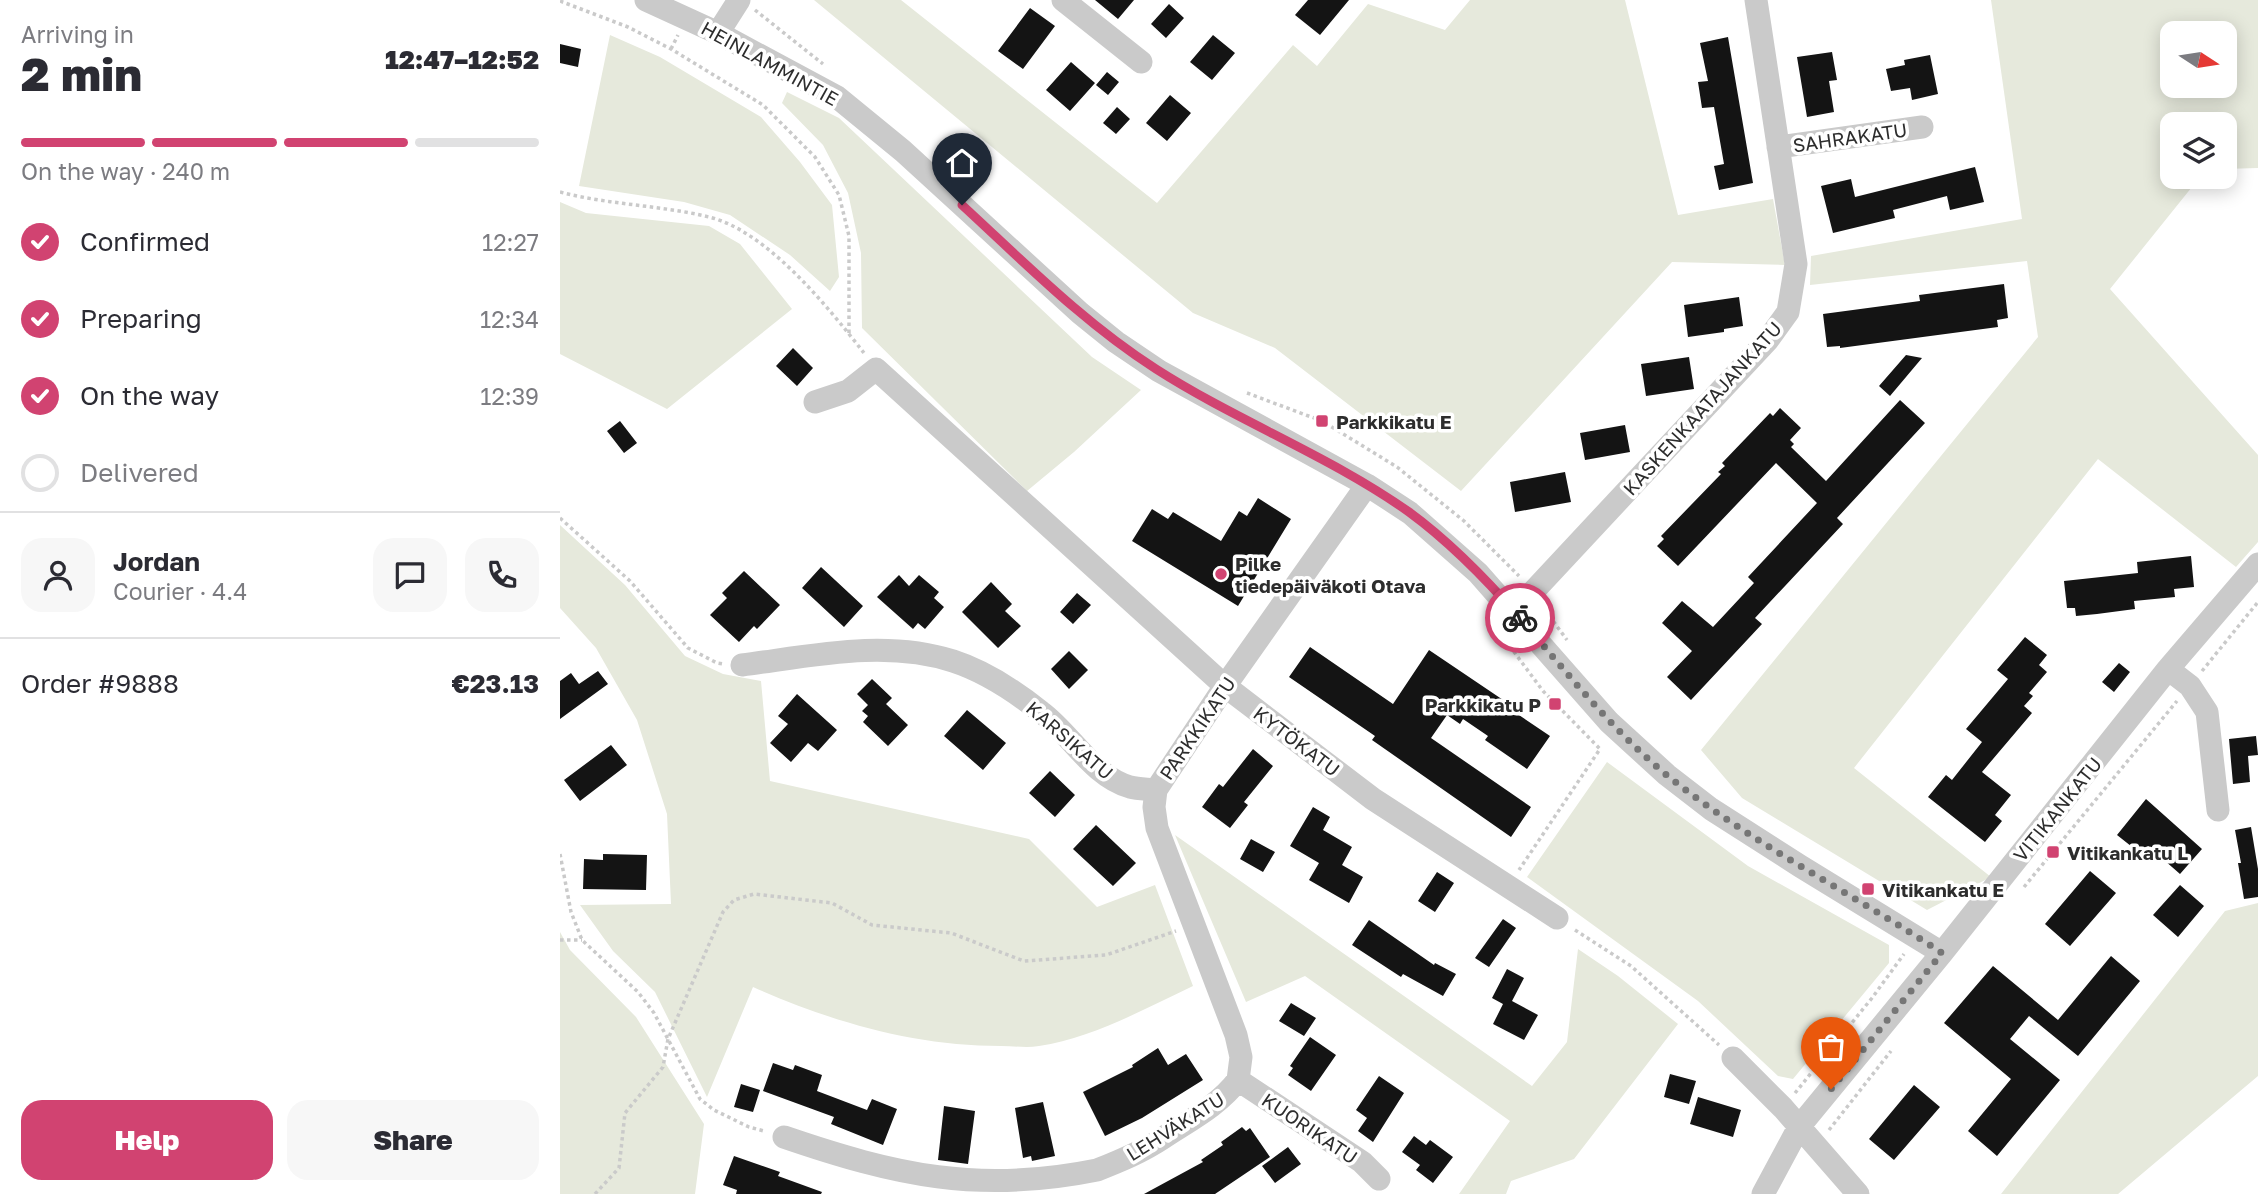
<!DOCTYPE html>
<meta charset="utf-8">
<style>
:root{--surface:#fff;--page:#f7f7f7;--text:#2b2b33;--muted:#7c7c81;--line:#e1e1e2;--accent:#d14371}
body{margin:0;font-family:"Golos Text",sans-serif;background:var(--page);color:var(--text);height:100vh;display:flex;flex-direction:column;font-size:26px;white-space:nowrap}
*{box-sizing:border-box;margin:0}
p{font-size:23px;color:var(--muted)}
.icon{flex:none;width:38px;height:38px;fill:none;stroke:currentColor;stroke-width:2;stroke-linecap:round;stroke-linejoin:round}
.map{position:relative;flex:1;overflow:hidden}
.side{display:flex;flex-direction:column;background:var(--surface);width:560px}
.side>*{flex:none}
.needle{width:46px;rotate:102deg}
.fabs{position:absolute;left:1600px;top:21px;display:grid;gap:14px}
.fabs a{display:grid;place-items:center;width:77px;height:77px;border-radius:14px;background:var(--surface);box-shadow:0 4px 18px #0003;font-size:35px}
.pin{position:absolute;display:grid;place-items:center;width:60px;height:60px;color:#fff;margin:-72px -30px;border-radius:50% 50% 50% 0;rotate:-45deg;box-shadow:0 0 7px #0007}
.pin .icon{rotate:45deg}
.courier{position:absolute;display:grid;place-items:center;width:70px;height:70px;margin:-35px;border:5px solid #d14371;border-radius:50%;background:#fff;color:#222;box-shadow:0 2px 9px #0007}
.summary em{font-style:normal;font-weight:800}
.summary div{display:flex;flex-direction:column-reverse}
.summary{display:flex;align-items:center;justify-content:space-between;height:119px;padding:0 21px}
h1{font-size:46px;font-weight:800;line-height:52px}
.bar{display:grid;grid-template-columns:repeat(4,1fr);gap:10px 7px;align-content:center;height:84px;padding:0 21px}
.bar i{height:9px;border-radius:5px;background:var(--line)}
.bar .on{background:var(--accent)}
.bar p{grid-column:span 4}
.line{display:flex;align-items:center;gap:18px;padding:0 21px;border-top:2px solid var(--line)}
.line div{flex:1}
.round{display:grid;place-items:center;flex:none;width:74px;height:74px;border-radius:21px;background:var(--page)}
ol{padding:0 21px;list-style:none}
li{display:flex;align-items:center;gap:21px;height:77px}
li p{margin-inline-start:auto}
li .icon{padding:7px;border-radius:50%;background:var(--accent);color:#fff;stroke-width:4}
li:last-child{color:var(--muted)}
li i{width:38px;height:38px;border:4px solid var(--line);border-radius:50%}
.button{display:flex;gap:14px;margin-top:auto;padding:14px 21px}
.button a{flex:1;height:80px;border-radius:21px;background:var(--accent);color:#fff;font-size:28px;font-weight:800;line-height:80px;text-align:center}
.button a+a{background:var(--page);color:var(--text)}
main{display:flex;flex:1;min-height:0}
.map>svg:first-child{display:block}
.green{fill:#e6e9dc;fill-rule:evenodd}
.building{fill:#141414}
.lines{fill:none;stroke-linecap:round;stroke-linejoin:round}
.path{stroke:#cacaca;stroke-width:3.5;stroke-dasharray:3.5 3.5;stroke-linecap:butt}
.minor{stroke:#cacaca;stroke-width:23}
.done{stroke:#767676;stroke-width:7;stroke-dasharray:0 12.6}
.route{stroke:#d14371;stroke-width:9}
.poi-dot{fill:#d14371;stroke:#fff;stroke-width:2.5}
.labels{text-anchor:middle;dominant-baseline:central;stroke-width:7;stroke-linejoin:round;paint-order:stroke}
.street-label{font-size:19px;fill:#2d2d2d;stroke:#fff}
.poi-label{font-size:19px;font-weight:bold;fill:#2d2d2d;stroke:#fff;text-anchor:start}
</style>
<main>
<section class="side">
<div class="summary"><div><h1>2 min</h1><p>Arriving in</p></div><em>12:47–12:52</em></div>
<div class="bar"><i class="on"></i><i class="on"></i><i class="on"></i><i></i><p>On the way · 240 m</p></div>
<ol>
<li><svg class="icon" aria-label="check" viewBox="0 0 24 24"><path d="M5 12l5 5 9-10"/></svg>Confirmed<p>12:27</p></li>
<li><svg class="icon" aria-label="check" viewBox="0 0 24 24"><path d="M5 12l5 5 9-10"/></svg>Preparing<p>12:34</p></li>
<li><svg class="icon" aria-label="check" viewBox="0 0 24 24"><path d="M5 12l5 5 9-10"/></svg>On the way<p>12:39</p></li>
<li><i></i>Delivered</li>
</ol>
<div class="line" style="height:126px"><a class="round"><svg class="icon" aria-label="person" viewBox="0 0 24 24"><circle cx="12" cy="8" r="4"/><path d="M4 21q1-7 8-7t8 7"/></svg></a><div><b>Jordan</b><p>Courier · 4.4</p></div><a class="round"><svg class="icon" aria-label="chat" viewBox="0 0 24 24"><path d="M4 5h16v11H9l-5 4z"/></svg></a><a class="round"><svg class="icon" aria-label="phone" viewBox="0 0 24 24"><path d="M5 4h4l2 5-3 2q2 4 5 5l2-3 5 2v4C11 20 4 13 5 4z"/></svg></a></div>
<div class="line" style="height:91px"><div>Order #9888</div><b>€23.13</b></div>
<div class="button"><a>Help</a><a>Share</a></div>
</section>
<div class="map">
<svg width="1698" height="1194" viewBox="0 0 1698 1194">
<rect width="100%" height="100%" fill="#fff"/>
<path class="green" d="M254,0H341L597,203L733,45L757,66L808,4L885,30L910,0H1065L1118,215L1213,199L1225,265L1112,262L901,491L715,348L633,313Z
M1431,0H1698V168L1664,169V124H1612V177H1640L1550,289L1698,455V542L1676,567L1538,459L1294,768L1431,877L1367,910L1182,798L1141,750L1478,337L1467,261L1250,285L1251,256L1462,219ZM1612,33H1664V86H1612Z
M50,35L100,57L201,117L240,162L272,205L279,277L270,291L230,255L170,215L124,202L19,186Z
M227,92L279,118L532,357L581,390L514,452L467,491L302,328L301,253L288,193L263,145L222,103Z
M0,202L26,213L149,226L180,244L232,309L107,409L0,354Z
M0,525L65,585L125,656L163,674L201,681L210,781L469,839L537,907L595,885L633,986C584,1009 533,1038 479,1046C467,1048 453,1046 441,1046C354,1046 272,1022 193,987L147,1097L95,992L53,951L20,905L111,904L107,814L77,720L36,648L0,608Z
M1047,762L1188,866L1329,945V963L1233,1079L1218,1076L1138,1001L967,877Z
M615,835L972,1086L1007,1042L1018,949L1058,976L1118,1024L1014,1159L951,1181L946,1194H899L950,1121L745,976L686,1002Z
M1698,903V1076L1558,1194H1441L1665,911Z
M0,932L10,950L76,1017L144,1124L135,1194H0Z"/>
<path class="building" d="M535,0H574L558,19Z
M748,0H789L760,35L735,15Z
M609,4L624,18L606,38L591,24Z
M470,8L495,26L463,69L438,51Z
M653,35L675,53L652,80L630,62Z
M1168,37L1193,183L1159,190L1154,166L1164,164L1154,107L1142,108L1138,82L1148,81L1140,43Z
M0,44L21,49L18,67L0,63Z
M1272,52L1277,80L1269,81L1274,112L1247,117L1237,57Z
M1370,55L1378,94L1352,100L1350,88L1331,91L1326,69L1345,65L1344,60Z
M511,62L535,83L510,111L486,90Z
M547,72L559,82L548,95L536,85Z
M610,95L631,113L607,141L586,123Z
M557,107L570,119L556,134L543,123Z
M1415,167L1424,202L1390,210L1387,196L1333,210L1335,218L1273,233L1261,186L1291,179L1295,197Z
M1444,284L1448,318L1437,320L1438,327L1280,348V346L1267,347L1263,314L1360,301L1359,295Z
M1179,297L1183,326L1164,329V332L1128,337L1124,305Z
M233,348L253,368L237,386L216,366Z
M1346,355L1362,358L1330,396L1319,386Z
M1129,357L1134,389L1086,396L1081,364Z
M1340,400L1365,423L1277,518L1283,524L1195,618L1202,624L1131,700L1107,677L1132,651L1102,623L1122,601L1153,627L1194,583L1188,577L1257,503L1216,463L1118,566L1097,546L1104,539L1101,536L1161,474L1158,472L1165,466L1162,463L1210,413L1213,416L1220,408L1241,428L1230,440L1234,444L1231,447L1266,481Z
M60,421L77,443L64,453L47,431Z
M1065,425L1070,452L1025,460L1020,433Z
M1005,472L1011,502L955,512L950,482Z
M698,498L731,519L678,606L572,541L592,509L608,519L613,512L661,541L679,511L687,516Z
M1631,556L1634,587L1614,589L1615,597L1574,601L1575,609L1537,614L1516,616L1515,608H1507L1504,581L1578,573L1577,562Z
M261,567L303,606L284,627L242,588Z
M184,571L220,605L197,629L194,626L179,642L150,615L167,598L162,593Z
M339,575L349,586L359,575L379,592L374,598L384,607L365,629L358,623L353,629L317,597Z
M431,582L452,604L445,611L461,626L438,648L402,612Z
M517,593L531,605L513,624L500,612Z
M1465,637L1487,655L1479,665L1487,672L1469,693L1473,696L1464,706L1472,713L1422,772L1451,795L1435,815L1442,821L1425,842L1368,797L1386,775L1392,780L1422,742L1406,729L1448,679L1437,670Z
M750,647L833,704L869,650L952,706L950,709L990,736L967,769L925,740L928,736L903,719L900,724L887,715L871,738L971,807L951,837L812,740L815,736L729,677Z
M509,651L528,670L509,689L491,669Z
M1559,663L1570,672L1554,692L1542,682Z
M38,671L48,684L0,719V681L11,673L19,684Z
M312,679L332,698L326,704L348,725L328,746L303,722L308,716L302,711L308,705L297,694Z
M237,694L277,730L258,751L248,743L231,762L210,743L228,724L218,716Z
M407,710L446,743L423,770L384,736Z
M1696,736L1698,755L1688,756L1690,782L1673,784L1669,739Z
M51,745L67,765L20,801L4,780Z
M693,749L713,766L684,802L688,805L670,828L642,807L659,784L663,787Z
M490,771L515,795L495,817L469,793Z
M1586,799L1642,849L1620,874L1588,846L1581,854L1557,835Z
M753,807L770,817L763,830L792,847L782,865L803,877L789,903L749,880L759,863L730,846Z
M536,825L576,863L553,886L513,849Z
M1691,827L1698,869V897L1684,899L1678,863H1681L1675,830Z
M691,839L715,852L703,872L680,859Z
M43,854L87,855L86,890L23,889L24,859L43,860Z
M1530,871L1556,893L1510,946L1485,924Z
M877,872L894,883L875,912L858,901Z
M1620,885L1644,906L1618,937L1593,915Z
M943,919L956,928L929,967L915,958Z
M809,920L874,965L875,963L896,974L883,996L843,974L841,977L792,945Z
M1551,956L1580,981L1518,1056L1469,1016L1450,1039L1500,1080L1437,1156L1408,1131L1451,1079L1384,1023L1433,966L1498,1020Z
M947,969L964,978L952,1001L978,1015L964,1040L933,1024L943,1004L932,998Z
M731,1003L756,1018L744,1036L719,1021Z
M750,1037L776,1055L751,1091L728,1075L733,1068L730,1066Z
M598,1048L608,1065L626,1054L643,1080L582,1118L545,1136L523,1092L573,1067L572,1065Z
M213,1063L233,1070L235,1065L262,1075L257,1091L307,1110L312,1099L337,1109L323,1145L271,1124L274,1117L203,1091Z
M1110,1074L1136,1081L1129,1104L1104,1097Z
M819,1076L844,1093L813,1142L798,1131L807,1118L796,1110Z
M181,1084L200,1090L193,1112L174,1107Z
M1354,1085L1380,1107L1334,1160L1309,1139Z
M1138,1097L1181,1110L1173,1137L1130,1124Z
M483,1102L495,1156L472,1161L471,1156L463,1158L455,1108Z
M384,1106L415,1111L408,1164L378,1160Z
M682,1127L686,1131L690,1128L710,1157L655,1194H584L643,1162L641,1160L663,1145L661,1142Z
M854,1136L866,1145L870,1140L893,1157L873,1183L856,1170L860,1165L842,1152Z
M728,1147L741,1164L715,1183L702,1166Z
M174,1156L220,1172L218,1176L262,1192L261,1194H176L177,1190L163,1185Z"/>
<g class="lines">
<path class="path" d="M0,1L68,27L111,49L203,105L255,157L279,195L289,236V335
M195,10L263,64
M111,49L118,35
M0,192C49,205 100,205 149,217C207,231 268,307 304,353
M687,393L762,421L837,467L904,521L959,576
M0,518L70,581L128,648L157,663L163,664
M985,610L1007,640
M937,629L983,691L1040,749L959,870
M1642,671L1698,602
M0,854L11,912L22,940L78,992L94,1013L140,1099L154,1110L189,1127L204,1131
M1464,887L1617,701
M1015,930L1071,966L1159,1045
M0,940H22
M1235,1093L1312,998L1344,954
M1269,1130L1331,1051
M35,1194L59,1168L65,1113L103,1067L108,1039L163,912L174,900L194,894L272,903L312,925L391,933L464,961L546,955L616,931"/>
<path class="minor" d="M86,0L158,33L277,97L343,151L520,313L556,342L599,371L807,485L850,513L918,573L1049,722L1107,775L1151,809L1240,866L1382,953
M503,0L581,62
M158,33L179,0
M1218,147L1362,127
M255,402L288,391L316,369L665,686L813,799L997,918
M954,612L1207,341L1228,312L1236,264L1196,0
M182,665C251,656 325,639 393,661C424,671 456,692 481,712C511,734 532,776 570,787C578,789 588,789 596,790
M1608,669L1630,686L1647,712L1658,810
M1173,1058L1223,1108L1298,1194
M678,1080L681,1057L676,1035L597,828L594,807L596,790L665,686L807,485
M678,1080L802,1162L819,1179
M224,1137C335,1175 419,1194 537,1170C560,1161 582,1152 603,1138C630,1120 658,1106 678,1080
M1203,1194L1239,1127L1382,953L1608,669L1698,564"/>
</g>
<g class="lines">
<path class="done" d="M960,618C1007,673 1053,731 1109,777C1194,845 1292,893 1382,953L1271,1089"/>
<path class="route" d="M402,205C464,262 524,323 596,369C677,421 770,456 849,512C890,542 927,580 960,618"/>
</g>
<g class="poi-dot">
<rect x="755" y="414" width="14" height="14" rx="3.5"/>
<circle cx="661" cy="574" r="7"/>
<rect x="988" y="697" width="14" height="14" rx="3.5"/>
<rect x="1486" y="845" width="14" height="14" rx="3.5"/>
<rect x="1301" y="882" width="14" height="14" rx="3.5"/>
</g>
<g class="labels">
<g class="street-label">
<text transform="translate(210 63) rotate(29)">HEINLAMMINTIE</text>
<text transform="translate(1290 137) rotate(-8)">SAHRAKATU</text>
<text transform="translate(1142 408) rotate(-48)">KASKENKAATAJANKATU</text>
<text transform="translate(637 728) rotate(-56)">PARKKIKATU</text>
<text transform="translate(510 740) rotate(41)">KARSIKATU</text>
<text transform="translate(737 741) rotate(37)">KYTÖKATU</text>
<text transform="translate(1497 809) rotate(-51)">VITIKANKATU</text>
<text transform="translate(615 1126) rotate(-32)">LEHVÄKATU</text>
<text transform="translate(750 1128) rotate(34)">KUORIKATU</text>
</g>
<g class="poi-label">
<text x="776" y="421">Parkkikatu E</text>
<text x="675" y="563">Pilke<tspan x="675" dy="22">tiedepäiväkoti Otava</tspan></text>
<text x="981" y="704" text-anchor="end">Parkkikatu P</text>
<text x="1507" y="852">Vitikankatu L</text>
<text x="1322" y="889">Vitikankatu E</text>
</g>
</g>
</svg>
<div class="fabs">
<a><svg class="needle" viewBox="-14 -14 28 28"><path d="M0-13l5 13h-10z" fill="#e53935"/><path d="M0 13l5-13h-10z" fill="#7c7c81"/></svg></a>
<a><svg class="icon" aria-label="layers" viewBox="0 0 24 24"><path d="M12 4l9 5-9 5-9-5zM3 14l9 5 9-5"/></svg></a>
</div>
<div class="pin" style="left:1271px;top:1089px;background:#ea580c"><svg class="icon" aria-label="bag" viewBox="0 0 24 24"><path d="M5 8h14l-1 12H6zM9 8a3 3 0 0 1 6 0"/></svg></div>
<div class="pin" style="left:402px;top:205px;background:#1f2937"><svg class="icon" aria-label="home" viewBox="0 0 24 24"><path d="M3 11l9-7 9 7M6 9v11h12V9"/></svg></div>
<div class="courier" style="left:960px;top:618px"><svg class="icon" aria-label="bike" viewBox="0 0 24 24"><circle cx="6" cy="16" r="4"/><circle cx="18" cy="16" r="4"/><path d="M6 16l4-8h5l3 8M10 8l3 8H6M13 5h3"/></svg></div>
</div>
</main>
